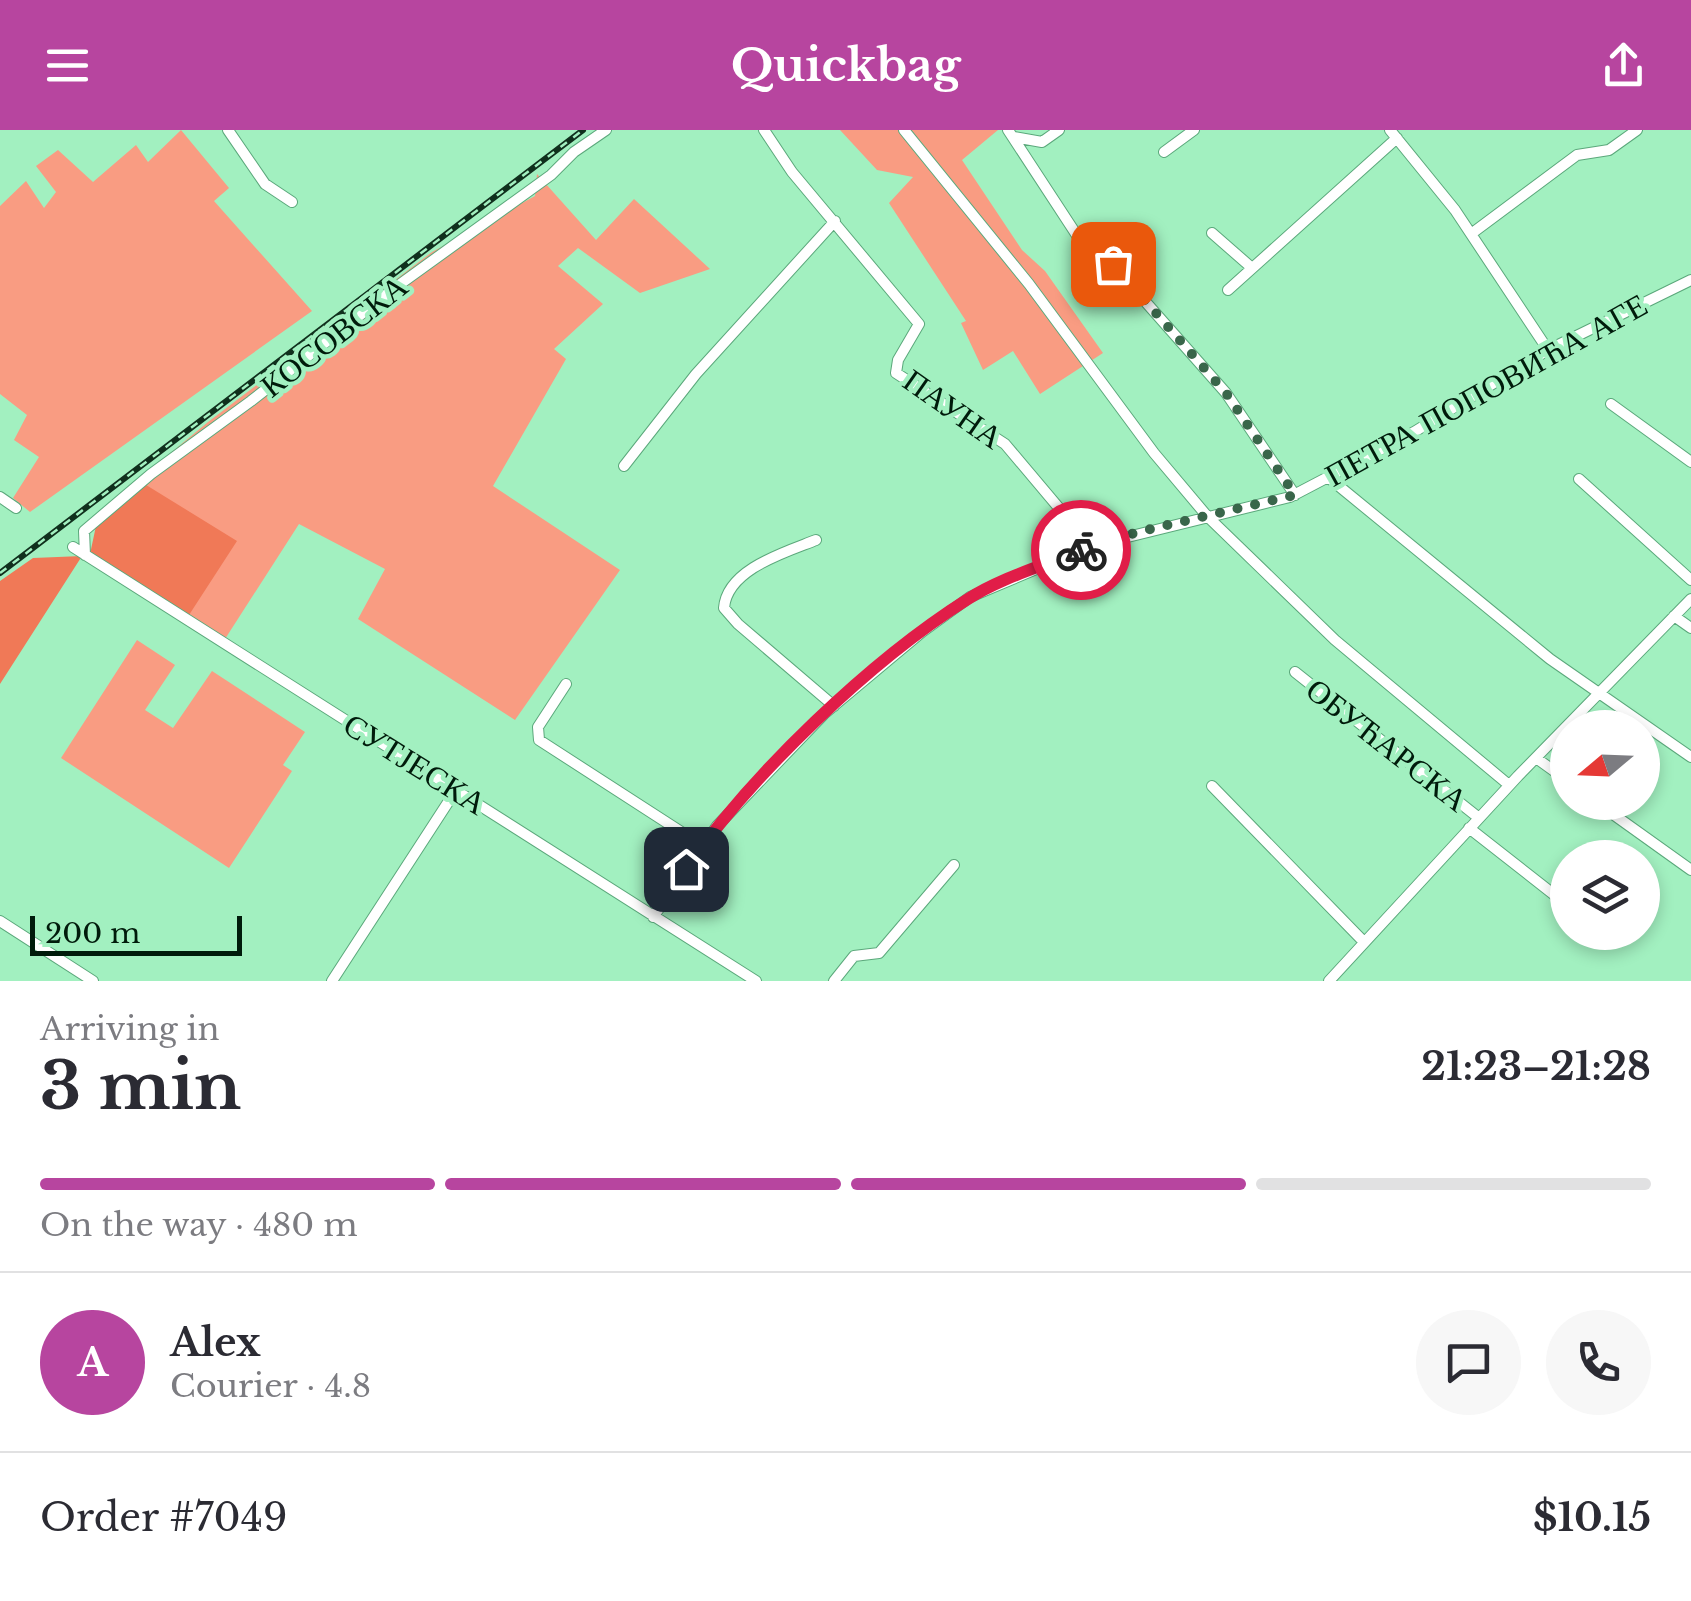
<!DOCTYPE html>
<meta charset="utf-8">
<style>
:root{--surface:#fff;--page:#f7f7f7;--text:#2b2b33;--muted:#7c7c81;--line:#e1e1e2;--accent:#b7459f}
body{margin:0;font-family:"Libre Baskerville",serif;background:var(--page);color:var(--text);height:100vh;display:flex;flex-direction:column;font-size:38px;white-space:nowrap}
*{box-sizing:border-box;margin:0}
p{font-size:32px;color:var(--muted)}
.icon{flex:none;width:55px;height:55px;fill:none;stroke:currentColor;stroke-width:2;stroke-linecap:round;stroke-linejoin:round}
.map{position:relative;height:851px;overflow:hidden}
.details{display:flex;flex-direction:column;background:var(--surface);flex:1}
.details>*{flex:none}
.needle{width:65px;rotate:251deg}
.controls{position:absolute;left:1550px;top:580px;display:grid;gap:20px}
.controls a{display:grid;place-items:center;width:110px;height:110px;border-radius:50%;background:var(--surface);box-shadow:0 5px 15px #0003;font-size:50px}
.scale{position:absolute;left:30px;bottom:25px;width:212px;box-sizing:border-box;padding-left:10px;border:5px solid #001b0b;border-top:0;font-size:28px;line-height:35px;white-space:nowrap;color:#001b0b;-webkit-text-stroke:8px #a2f0c0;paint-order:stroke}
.pin{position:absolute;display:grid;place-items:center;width:85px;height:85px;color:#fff;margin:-42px;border-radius:20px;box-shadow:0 5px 15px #0006}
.courier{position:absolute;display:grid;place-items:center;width:100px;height:100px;margin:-50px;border:8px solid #e11d48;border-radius:50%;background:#fff;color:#222;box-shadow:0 2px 12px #0007}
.overview em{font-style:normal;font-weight:700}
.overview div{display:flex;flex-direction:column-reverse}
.overview{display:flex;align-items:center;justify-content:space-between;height:170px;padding:0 40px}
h1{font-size:65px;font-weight:700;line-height:75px}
.bar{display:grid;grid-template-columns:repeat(4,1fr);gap:15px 10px;align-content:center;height:120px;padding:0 40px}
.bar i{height:12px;border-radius:8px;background:var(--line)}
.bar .current{background:var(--accent)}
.bar p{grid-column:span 4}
.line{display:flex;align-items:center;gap:25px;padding:0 40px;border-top:2px solid var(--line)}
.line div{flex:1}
.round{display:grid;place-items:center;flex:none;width:105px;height:105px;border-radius:52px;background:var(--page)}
header{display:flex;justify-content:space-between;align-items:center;height:130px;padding:0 40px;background:var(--accent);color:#fff;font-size:45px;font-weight:700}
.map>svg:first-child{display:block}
.green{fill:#f99c82}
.forest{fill:#f07957}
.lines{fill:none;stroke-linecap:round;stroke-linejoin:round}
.minor-casing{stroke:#5ba87b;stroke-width:12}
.minor{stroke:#fff;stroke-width:10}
.rail-casing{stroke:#10301d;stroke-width:6}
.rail{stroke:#a2f0c0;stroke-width:2.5;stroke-dasharray:8;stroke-linecap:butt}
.done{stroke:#39664a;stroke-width:10;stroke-dasharray:0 18}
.route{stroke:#e11d48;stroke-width:12}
.labels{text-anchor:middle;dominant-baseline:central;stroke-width:9;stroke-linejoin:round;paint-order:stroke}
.street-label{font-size:32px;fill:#001b0b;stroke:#a2f0c0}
</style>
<header><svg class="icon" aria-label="menu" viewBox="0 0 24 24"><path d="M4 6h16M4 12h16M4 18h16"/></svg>Quickbag<svg class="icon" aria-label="share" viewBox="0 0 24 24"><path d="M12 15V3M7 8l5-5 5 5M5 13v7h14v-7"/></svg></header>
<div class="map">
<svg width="1691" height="851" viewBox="0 0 1691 851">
<rect width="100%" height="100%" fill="#a2f0c0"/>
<path class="green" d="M181,0L229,58L214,71L312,181L30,382L13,368L39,327L14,310L27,285L0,264V76L26,51L44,78L56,62L36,36L58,20L93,52L136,15L148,32Z
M840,0H998L962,30L1022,120L1045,141L1103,223L1040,264L1013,221L983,240L961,193L966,191L889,73L913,47L877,40Z
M537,44L596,110L634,69L710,139L640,163L578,118L558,136L603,174L554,219L566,229L493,356L620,440L515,590L358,489L385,439L299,394L225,509L189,485L138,350L208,292L432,122L535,66Z
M137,510L175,535L145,580L173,598L212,541L305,602L283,635L292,641L229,738L61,628Z"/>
<path class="forest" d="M138,350L237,411L189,485L90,424L96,396Z
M82,426L0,554V451L33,428Z"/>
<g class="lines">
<defs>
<path id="minor" d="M228,0L265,54L292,72
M764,0L792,42L919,194L898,230L896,243L1005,314L1091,416
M904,0L1029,154L1154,323L1207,386L1335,510L1509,655
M1008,0L1078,107L1097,119L1113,135L1226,263L1295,365
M1390,0L1455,80L1548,220
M1014,7L1042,12L1059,0
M1164,22L1194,0
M1212,103L1252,138
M1471,104L1577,25L1609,20L1637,0
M1228,160L1397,8
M1611,274L1691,332
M624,336L696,244L835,91
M1329,348L1550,529L1691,627
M1579,349L1691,450
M0,367L16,378
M816,410C786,422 727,439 724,478L738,494L834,576
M73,417L756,851
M85,425L84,401L151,344L251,271L392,160L551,45L574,22L606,0
M1674,486L1691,498
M1295,542L1479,688
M566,554L538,597L539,610L703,716
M1536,628L1568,651
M1212,656L1364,812
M1596,672L1691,740
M1469,698L1557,767
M653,787L717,696L824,584L922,502L970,467L1091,416L1290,367L1414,302L1548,220L1691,150
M0,791L93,851
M332,851L456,660
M834,851L854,826L879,823L954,735
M1329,851L1518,646L1691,469"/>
</defs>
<use href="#minor" class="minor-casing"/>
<use href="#minor" class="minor"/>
<defs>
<path id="rail" d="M0,443L583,0"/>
</defs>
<use href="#rail" class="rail-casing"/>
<use href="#rail" class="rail"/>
</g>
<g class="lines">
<path class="done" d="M1081,420L1138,402L1295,365L1226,263L1113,134"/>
<path class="route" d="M686,739C752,644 870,531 968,469C1002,447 1044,436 1081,420"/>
</g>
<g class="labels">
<g class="street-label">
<text transform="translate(334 206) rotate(-38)">КОСОВСКА</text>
<text transform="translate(1486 260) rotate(-29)">ПЕТРА ПОПОВИЋА АГЕ</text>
<text transform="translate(953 279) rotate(35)">ПАУНА</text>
<text transform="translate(1387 615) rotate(38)">ОБУЋАРСКА</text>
<text transform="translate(415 634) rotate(32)">СУТЈЕСКА</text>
</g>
</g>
</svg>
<div class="controls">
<a><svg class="needle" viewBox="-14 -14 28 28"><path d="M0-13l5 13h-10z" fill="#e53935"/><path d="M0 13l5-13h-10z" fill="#7c7c81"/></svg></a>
<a><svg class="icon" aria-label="layers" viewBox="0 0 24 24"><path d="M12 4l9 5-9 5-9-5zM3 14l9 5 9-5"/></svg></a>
</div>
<div class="scale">200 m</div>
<div class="pin" style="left:1113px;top:134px;background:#ea580c"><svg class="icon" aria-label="bag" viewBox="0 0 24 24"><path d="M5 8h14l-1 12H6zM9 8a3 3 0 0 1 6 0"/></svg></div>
<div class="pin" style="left:686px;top:739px;background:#1f2937"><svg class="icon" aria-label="home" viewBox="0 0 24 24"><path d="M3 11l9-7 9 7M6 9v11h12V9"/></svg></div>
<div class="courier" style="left:1081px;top:420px"><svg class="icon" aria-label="bike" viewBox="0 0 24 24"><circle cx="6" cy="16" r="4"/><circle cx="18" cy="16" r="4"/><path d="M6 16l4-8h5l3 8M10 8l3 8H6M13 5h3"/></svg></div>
</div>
<section class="details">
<div class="overview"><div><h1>3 min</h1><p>Arriving in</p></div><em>21:23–21:28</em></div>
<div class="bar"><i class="current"></i><i class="current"></i><i class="current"></i><i></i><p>On the way · 480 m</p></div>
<div class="line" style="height:180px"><b class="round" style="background:var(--accent);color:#fff">A</b><div><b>Alex</b><p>Courier · 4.8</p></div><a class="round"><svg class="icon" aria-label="chat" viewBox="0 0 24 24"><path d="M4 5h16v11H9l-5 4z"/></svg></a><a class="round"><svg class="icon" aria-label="phone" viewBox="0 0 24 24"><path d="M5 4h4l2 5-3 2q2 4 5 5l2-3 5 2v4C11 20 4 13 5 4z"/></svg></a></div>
<div class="line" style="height:130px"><div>Order #7049</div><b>$10.15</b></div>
</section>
